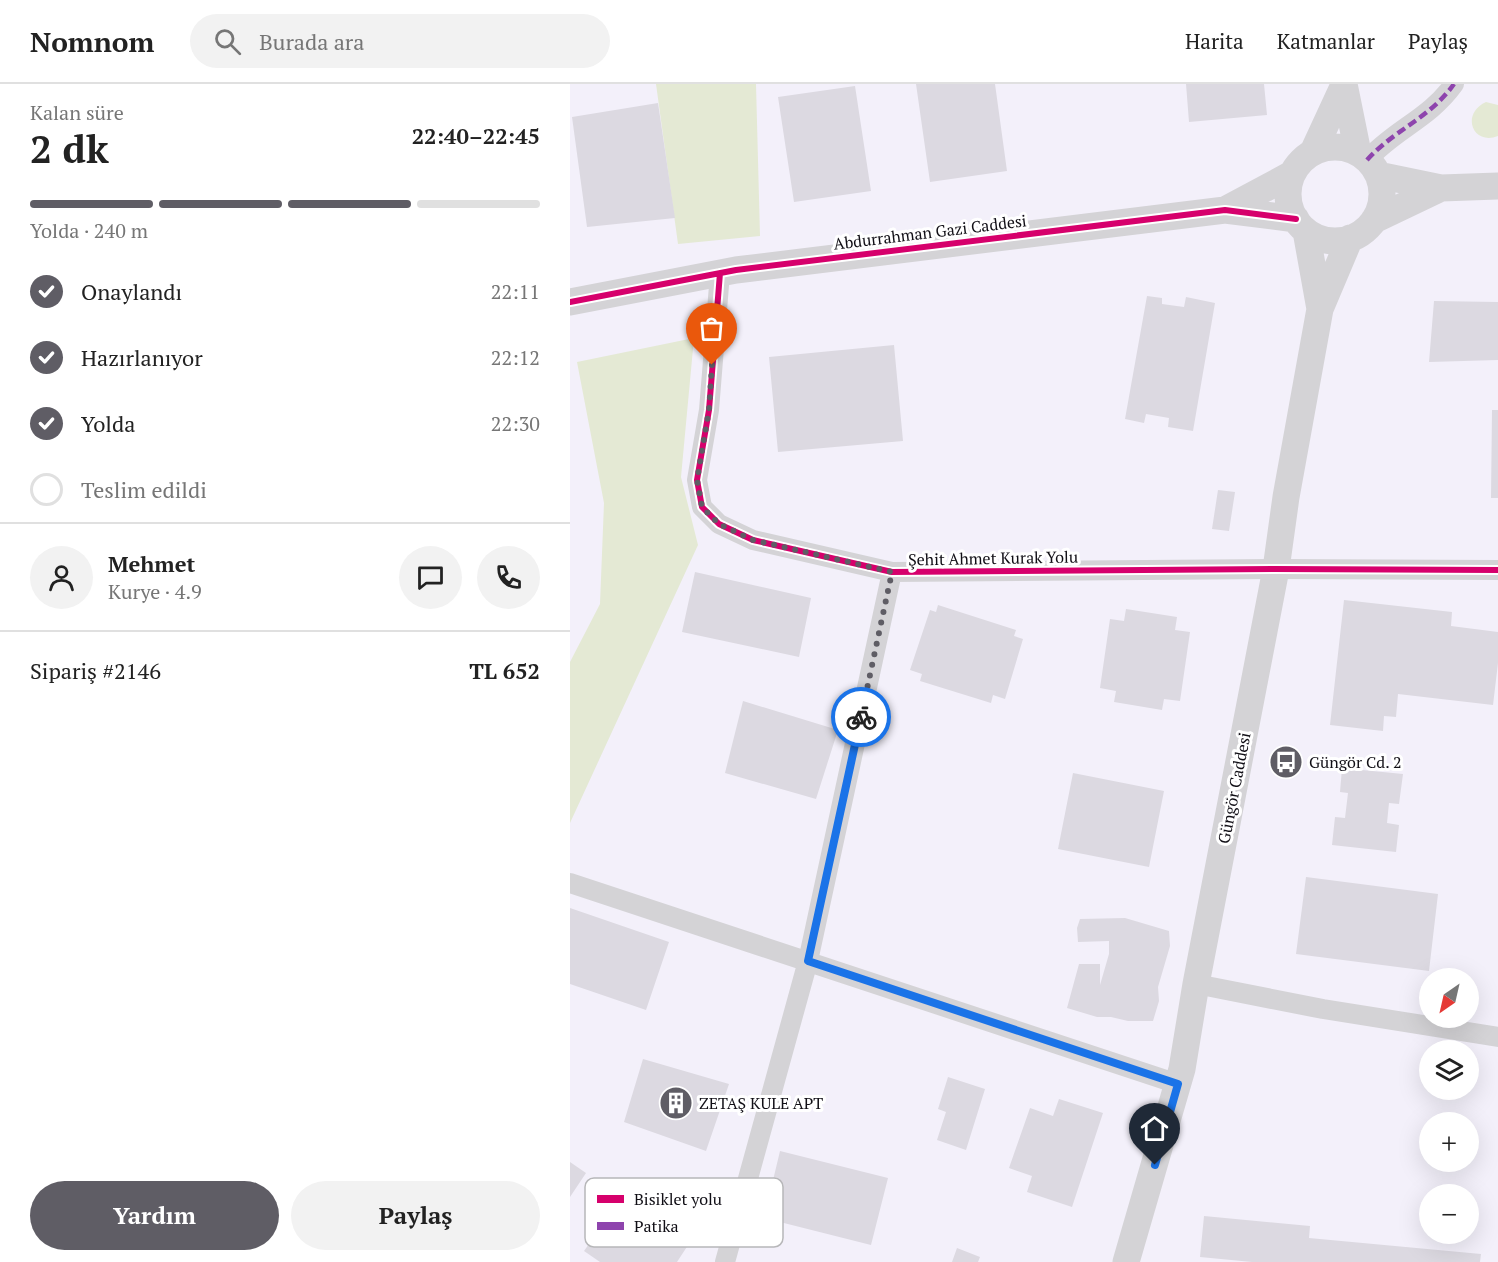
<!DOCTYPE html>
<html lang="tr">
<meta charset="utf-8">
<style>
:root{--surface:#fff;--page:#f2f2f2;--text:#222;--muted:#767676;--line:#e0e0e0;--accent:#5f5d65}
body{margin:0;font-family:"PT Serif",serif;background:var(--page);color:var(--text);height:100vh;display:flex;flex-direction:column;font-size:22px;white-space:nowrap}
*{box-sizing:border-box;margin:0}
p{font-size:20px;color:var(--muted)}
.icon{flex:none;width:33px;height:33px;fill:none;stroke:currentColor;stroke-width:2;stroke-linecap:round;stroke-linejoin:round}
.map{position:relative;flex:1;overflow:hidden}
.panel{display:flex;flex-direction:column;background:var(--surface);width:570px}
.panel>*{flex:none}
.needle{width:39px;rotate:214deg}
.buttons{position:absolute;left:849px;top:884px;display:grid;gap:12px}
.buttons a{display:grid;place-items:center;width:60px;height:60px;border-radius:50%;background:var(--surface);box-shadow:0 6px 24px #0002;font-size:30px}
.pin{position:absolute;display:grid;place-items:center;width:51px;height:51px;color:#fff;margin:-62px -26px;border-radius:50% 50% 50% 0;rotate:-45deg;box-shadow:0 0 6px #0007}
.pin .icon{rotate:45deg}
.courier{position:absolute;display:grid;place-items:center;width:60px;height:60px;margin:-30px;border:4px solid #1a73e8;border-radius:50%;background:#fff;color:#222;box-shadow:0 2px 8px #0007}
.summary em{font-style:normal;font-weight:700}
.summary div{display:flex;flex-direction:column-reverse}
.summary{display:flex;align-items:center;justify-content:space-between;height:102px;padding:0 30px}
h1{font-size:39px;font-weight:700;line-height:45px}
.bar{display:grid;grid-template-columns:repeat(4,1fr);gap:9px 6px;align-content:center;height:72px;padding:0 30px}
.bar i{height:8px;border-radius:4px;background:var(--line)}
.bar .selected{background:var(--accent)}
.bar p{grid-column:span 4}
.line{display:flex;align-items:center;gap:15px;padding:0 30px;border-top:2px solid var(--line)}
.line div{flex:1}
.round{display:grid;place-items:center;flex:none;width:63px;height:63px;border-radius:32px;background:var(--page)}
ol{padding:0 30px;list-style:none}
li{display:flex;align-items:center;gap:18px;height:66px}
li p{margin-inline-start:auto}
li .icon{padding:6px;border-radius:50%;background:var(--accent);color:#fff;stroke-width:4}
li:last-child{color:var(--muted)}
li i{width:33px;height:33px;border:3px solid var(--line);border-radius:50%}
.button{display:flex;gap:12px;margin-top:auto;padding:12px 30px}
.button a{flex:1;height:69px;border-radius:36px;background:var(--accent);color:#fff;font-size:24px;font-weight:700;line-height:69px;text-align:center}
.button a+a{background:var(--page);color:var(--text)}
header{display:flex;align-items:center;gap:36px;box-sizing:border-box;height:84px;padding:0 30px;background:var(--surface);border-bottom:2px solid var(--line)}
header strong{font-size:28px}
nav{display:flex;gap:33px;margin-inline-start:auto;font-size:21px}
.search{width:420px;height:54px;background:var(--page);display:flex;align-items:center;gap:15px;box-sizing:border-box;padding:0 21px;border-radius:33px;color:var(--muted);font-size:22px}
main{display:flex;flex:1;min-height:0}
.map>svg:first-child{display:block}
.green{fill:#e4e9d4}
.building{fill:#dcd9e1}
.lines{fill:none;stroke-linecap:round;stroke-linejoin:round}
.street{stroke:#d4d3d6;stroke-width:20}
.secondary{stroke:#d4d3d6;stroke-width:27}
.quiet{stroke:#8e44ad;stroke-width:4.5;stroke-dasharray:9 4.5;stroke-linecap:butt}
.cycleway-casing{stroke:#fff;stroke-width:10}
.cycleway{stroke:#d6006c;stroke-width:6}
.done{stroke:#5f5d65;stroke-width:6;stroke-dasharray:0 10.8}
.route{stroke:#1a73e8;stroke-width:8}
.labels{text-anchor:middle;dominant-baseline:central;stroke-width:6;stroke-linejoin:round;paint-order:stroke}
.street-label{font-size:16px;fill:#100e15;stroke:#fff}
.poi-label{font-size:16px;fill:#100e15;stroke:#fff;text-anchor:start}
.key{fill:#fff;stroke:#b7b7b9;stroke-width:1.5}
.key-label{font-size:16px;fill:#100e15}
</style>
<header>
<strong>Nomnom</strong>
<div class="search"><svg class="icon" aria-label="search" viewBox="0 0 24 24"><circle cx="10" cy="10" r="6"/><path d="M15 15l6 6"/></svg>Burada ara</div>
<nav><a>Harita</a><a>Katmanlar</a><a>Paylaş</a></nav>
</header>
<main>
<section class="panel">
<div class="summary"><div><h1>2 dk</h1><p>Kalan süre</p></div><em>22:40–22:45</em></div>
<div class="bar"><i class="selected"></i><i class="selected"></i><i class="selected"></i><i></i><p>Yolda · 240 m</p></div>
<ol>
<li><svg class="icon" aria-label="check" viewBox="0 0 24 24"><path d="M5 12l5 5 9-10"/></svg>Onaylandı<p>22:11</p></li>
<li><svg class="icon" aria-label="check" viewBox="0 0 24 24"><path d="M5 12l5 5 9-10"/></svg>Hazırlanıyor<p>22:12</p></li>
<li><svg class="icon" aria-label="check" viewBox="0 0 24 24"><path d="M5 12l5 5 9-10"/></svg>Yolda<p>22:30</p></li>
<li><i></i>Teslim edildi</li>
</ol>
<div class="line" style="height:108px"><a class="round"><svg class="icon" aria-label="person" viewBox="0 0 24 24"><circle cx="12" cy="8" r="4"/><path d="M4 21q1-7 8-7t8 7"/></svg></a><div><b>Mehmet</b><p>Kurye · 4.9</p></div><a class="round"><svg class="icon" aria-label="chat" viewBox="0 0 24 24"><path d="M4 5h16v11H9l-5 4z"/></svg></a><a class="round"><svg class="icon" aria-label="phone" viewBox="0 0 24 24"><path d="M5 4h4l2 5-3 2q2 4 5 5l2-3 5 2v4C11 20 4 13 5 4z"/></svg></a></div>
<div class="line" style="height:78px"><div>Sipariş #2146</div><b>TL 652</b></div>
<div class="button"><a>Yardım</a><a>Paylaş</a></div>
</section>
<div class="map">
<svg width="928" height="1178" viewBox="0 0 928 1178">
<rect width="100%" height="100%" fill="#f3f0fa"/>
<path class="green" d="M86,0H186L190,152L108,160Z
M916,18L928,21V52C903,62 890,30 916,18Z
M124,254L111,393L128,461L0,739V578L30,520L34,419L7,278Z"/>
<path class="building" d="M346,0H425L437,87L360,98Z
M616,0H694L697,31L619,38Z
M285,2L301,107L224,118L208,13Z
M88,19L105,134L17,143L2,33Z
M577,212L592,214V220L614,223L616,213L645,219L623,347L598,343L599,334L576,330L574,339L555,335Z
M864,217L928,218V276L859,278Z
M324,261L333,357L208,368L199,273Z
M922,326H928V414H921Z
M648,406L665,408L659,447L642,445Z
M125,488L241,514L229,573L112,548Z
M774,516L882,528L881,542L928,548V579L923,621L828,610L826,633L814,632L813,647L760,641Z
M368,521L446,546L444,552L453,555L435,615L423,611L421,619L350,597L352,590L340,586L360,526L366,528Z
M556,525L607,533L605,546L620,548L610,617L594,615L592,626L544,618L546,607L530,604L540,535L554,537Z
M173,617L268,646L246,715L155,689Z
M772,684L833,690L829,720L819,719L817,739L829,741L826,768L762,761L765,733L775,734L778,709L770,708Z
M503,689L594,707L579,783L488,765Z
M736,793L868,810L859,887L726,870Z
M0,824L99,858L76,926L0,900Z
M555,834L599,847L600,862L588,903L589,917L583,937H558L541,933H527L497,924L509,880H530V901L539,870V857L508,858L507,844L510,835Z
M73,975L159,1000L136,1067L54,1038Z
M378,993L415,1005L396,1066L367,1056L376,1028L368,1025Z
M489,1015L533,1029L502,1123L457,1108L462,1092L439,1084L460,1024L483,1032Z
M210,1067L318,1094L301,1161L194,1134Z
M0,1078L16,1089L0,1113Z
M59,1103L126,1149L107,1178H30L14,1167Z
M634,1132L740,1142L739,1154L911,1170L910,1178H682L630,1173Z
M387,1164L410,1173L408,1178H382Z"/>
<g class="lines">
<path class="street" d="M797,76C825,45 859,35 884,0
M150,189L139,326L127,396L132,423L149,440L183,456L322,488L706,485L928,486
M0,799L608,1000
M626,900L753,925L928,953
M155,1178L238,877L322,488"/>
<path class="secondary" d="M774,0L788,69
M718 110a47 47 0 1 1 94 0a47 47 0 1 1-94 0Z
M743,68L773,3
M808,91L871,104L928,102
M655,126L722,90
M804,136L871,104
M736,147L750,225
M0,218L166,186L655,126L726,135
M556,1178L612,985L626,900L706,485L716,413L750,225L780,154"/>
<path class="quiet" d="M797,76C825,45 859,35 884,0"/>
<defs>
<path id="cycleway" d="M150,189L139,326L127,396L132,423L149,440L183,456L322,488L706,485L928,486
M0,218L166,186L655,126L726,135"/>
</defs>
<use href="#cycleway" class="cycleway-casing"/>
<use href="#cycleway" class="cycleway"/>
</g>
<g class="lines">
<path class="done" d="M142,281L139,326L127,396L132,423L149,440L183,456L322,488L291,633"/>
<path class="route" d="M291,633L238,877L608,1000L585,1081"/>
</g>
<defs>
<symbol id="bus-disc" viewBox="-11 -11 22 22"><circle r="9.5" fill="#5f5d65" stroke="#fff"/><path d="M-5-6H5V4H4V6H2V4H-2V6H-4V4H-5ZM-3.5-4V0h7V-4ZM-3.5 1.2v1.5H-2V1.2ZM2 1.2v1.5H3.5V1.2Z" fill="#fff"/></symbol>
<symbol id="building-disc" viewBox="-11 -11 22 22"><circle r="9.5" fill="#5f5d65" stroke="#fff"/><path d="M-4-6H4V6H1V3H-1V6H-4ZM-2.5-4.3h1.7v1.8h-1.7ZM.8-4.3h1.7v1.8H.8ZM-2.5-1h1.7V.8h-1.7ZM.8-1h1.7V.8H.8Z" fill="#fff"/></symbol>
</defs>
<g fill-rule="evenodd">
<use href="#bus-disc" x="697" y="659" width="38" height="38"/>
<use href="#building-disc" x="87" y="1000" width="38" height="38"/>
</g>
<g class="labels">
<g class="street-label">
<text transform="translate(360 148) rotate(-7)">Abdurrahman Gazi Caddesi</text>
<text transform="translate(423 474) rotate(-1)">Şehit Ahmet Kurak Yolu</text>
<text transform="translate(664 704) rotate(-79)">Güngör Caddesi</text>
</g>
<g class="poi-label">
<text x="739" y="678">Güngör Cd. 2</text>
<text x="129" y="1019">ZETAŞ KULE APT</text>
</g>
</g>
<rect x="15" y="1094" width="198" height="69" rx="9" class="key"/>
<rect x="27" y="1111" width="27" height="8" fill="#d6006c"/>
<rect x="27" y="1138" width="27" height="8" fill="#8e44ad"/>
<g class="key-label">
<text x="64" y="1121">Bisiklet yolu</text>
<text x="64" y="1148">Patika</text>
</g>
</svg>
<div class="buttons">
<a><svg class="needle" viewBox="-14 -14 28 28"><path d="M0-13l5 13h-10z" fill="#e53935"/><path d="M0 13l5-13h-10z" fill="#767676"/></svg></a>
<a><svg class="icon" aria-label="layers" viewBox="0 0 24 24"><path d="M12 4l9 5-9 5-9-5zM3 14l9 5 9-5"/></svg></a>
<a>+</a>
<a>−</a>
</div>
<div class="pin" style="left:142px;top:281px;background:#ea580c"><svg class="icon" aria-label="bag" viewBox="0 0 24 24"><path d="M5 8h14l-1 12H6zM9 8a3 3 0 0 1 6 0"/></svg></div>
<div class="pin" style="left:585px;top:1081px;background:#1f2937"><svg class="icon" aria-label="home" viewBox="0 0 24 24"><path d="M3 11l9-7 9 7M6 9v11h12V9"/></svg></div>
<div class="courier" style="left:291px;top:633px"><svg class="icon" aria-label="bike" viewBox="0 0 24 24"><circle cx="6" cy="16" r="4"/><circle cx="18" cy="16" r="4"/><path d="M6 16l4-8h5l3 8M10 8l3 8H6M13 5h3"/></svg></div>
</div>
</main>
